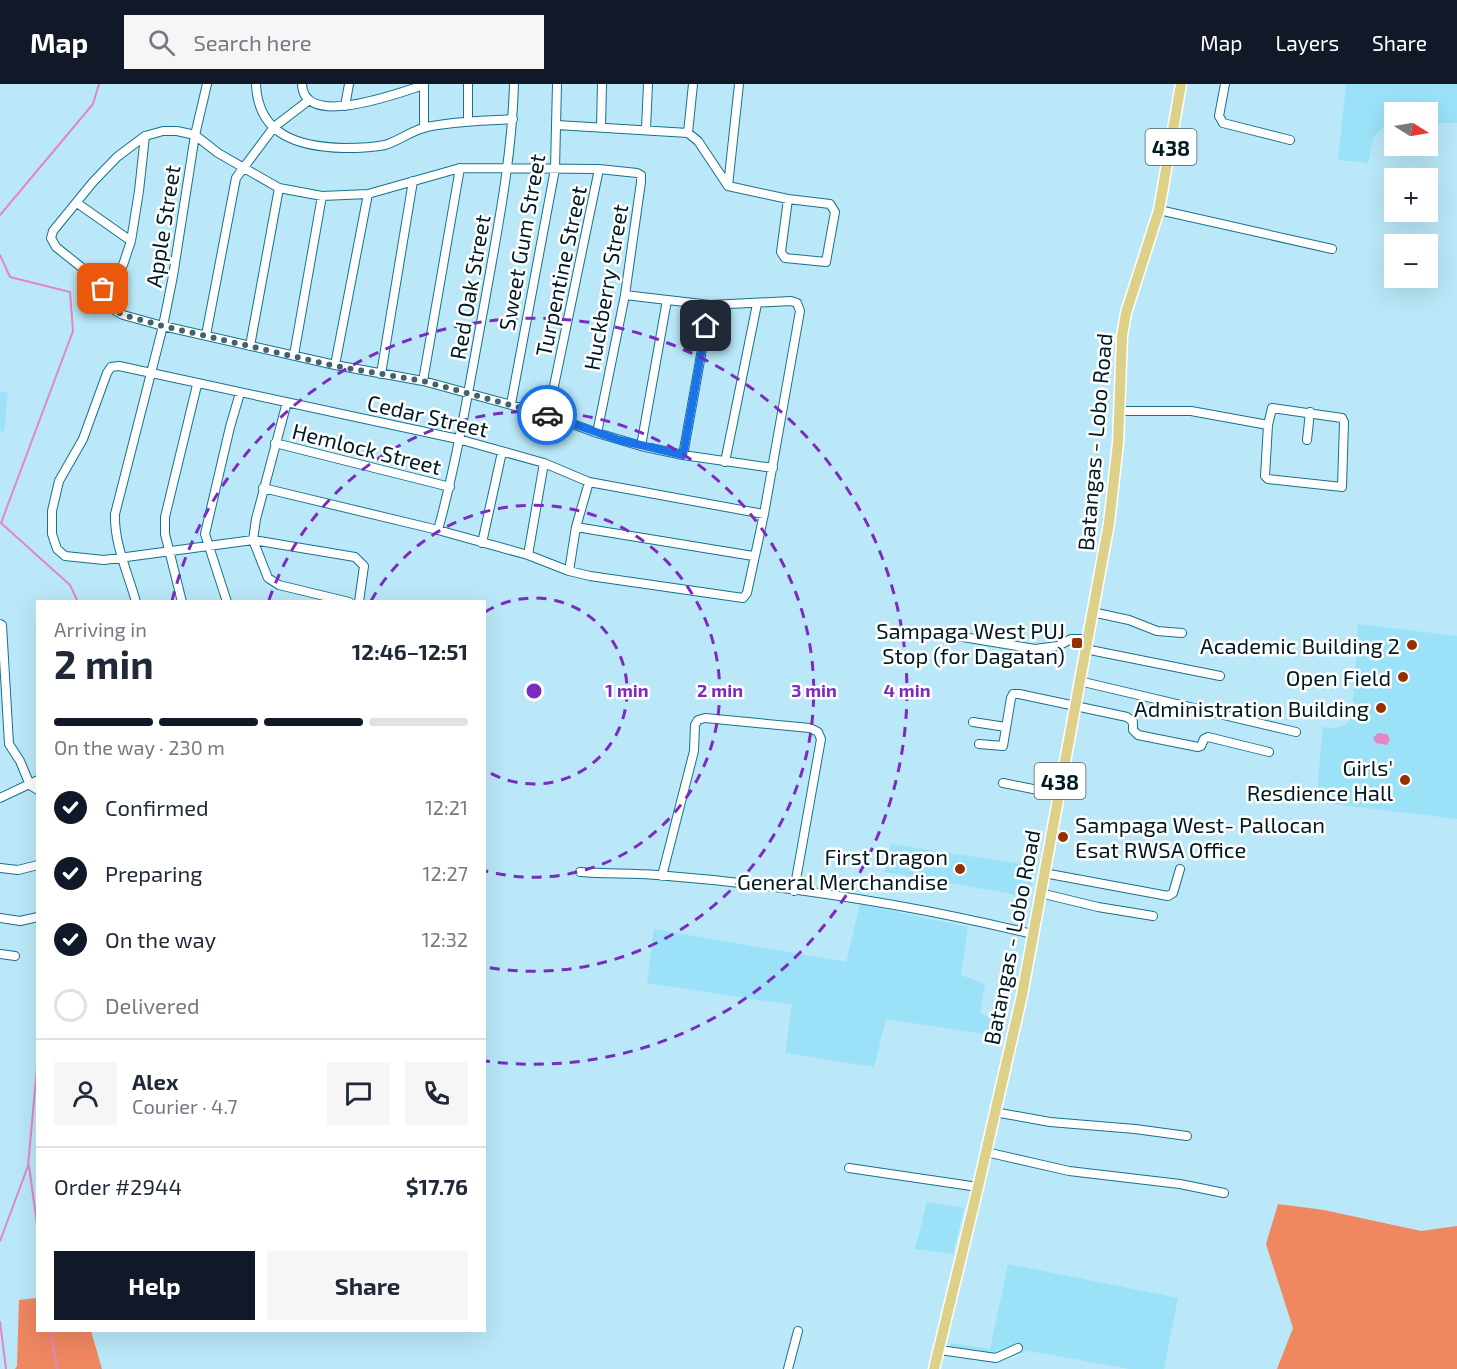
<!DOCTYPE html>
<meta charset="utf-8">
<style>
:root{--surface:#fff;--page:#f6f6f7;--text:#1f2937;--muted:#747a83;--line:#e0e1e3;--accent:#111827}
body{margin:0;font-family:"Exo 2",sans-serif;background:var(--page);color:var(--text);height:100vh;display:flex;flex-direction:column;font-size:22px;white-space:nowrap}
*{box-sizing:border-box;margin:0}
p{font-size:20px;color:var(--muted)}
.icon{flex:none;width:33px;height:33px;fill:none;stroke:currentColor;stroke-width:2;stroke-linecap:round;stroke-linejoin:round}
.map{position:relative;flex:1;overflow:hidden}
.sheet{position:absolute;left:36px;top:516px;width:450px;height:732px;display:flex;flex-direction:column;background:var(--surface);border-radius:0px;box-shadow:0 6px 24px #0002}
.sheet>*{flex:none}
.needle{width:39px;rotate:101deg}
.tools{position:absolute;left:1384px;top:18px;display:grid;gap:12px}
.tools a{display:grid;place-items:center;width:54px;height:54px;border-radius:0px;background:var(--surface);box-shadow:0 6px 24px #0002;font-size:30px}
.pin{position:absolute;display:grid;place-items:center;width:51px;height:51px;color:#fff;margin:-26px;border-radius:12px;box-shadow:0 3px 9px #0006}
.courier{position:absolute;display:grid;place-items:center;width:60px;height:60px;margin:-30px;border:4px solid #1a73e8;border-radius:50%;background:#fff;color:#222;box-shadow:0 2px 8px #0007}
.summary em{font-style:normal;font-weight:700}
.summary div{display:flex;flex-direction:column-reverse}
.summary{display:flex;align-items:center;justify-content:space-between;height:102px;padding:0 18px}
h1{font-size:39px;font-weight:700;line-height:45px}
.bar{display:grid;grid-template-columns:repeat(4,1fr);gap:9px 6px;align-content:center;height:72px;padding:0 18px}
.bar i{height:8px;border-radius:4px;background:var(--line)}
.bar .current{background:var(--accent)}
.bar p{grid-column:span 4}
.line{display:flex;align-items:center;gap:15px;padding:0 18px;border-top:2px solid var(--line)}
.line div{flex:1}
.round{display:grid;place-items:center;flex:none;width:63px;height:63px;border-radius:0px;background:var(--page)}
ol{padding:0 18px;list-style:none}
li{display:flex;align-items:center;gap:18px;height:66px}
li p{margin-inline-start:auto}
li .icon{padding:6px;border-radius:50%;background:var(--accent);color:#fff;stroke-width:4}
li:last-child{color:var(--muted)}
li i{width:33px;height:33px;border:3px solid var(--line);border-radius:50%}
.action{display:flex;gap:12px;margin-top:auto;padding:12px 18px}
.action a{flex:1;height:69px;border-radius:0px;background:var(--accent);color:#fff;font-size:24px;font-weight:700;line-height:69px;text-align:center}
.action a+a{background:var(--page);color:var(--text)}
header{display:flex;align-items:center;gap:36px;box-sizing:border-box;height:84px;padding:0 30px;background:var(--accent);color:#fff}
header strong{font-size:28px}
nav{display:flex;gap:33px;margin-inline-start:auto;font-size:21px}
.search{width:420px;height:54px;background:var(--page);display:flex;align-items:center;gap:15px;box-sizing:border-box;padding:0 21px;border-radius:0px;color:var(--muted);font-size:22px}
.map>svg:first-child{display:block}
.built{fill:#9be2f9}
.forest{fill:#ef8761}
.water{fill:#e386c5}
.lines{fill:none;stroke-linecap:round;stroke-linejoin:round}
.stream{stroke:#e386c5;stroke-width:2}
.minor-casing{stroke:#177289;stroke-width:10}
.major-casing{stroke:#fff;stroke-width:13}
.minor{stroke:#fff;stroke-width:8}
.major{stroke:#ddd18a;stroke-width:10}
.done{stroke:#42626d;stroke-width:6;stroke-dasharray:0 10.8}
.route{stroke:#1a73e8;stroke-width:8}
.ring{fill:none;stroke:#7b2cbf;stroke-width:3;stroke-dasharray:10 8}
.poi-dot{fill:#953100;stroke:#fff;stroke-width:2}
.labels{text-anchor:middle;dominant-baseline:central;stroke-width:5;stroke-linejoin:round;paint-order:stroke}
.shield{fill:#fff;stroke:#4e5f64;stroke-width:1.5}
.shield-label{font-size:21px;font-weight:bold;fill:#021a22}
.street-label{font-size:22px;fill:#021a22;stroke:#fff}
.poi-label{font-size:22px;fill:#021a22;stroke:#fff;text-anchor:end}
.centre{fill:#7b2cbf;stroke:#fff;stroke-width:3}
.ring-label{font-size:18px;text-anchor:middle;font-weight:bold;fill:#7b2cbf;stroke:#fff;stroke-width:5;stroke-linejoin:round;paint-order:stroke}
</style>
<header>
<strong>Map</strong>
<div class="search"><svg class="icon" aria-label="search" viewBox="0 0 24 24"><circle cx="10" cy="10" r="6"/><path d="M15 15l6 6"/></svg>Search here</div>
<nav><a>Map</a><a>Layers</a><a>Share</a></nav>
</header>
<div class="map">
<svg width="1457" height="1285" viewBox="0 0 1457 1285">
<rect width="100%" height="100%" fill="#bae8f8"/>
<path class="built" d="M1346,0H1457V39H1428V28H1395V41H1385L1373,54L1368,79L1338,76Z
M0,307L8,309L4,348L0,347Z
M1358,540L1457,552V735L1316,718L1323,643L1334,644L1346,641L1352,633Z
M891,760L1035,782L1029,813L884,788Z
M860,820L968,843L961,891L985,900L980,930L1005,938L1003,953L886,935L874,983L785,969L792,921L647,899L654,845L846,878Z
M927,1118L964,1124L953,1170L915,1165Z
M1008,1180L1178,1214L1164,1285H1130L1028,1267L997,1277L948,1272L951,1259L990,1265Z"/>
<path class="forest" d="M1278,1120L1324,1126L1421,1147L1457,1142V1285H1277L1293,1244L1266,1160Z
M37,1214L38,1246L91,1247L102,1285H15L17,1282L19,1216Z"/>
<path class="water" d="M1378,649L1387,650L1390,655L1387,661L1376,659L1373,654Z"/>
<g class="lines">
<path class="stream" d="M0,131L93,20L99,0
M0,171L10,193L70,208L73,247L1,439L70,501L78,518
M29,1082L38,1147
M0,1157L28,1082L38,973
M0,1238L6,1285
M50,1246L57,1285"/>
<defs>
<path id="minor" d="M256,0C258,52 300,63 344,64C358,64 371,64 385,61C399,57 412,46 427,43C455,37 484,37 513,35
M302,0C303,46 401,8 424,1
M468,0V37
M1225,0L1219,32L1223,39L1290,56
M345,22L349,0
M557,41L688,49L698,57L728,102L788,115L830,120L835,128L826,178L785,174L781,168L788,115
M601,43L602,0
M424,44V0
M646,45L648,0
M688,49L693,0
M728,102L739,0
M77,119L131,157
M1159,126L1332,165
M103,216L86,187L56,163L51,154L53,147L93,98L117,73L145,52
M206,251L236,94L274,43L308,17
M250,262L279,104
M294,271L322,112
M335,281L368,110
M381,290L413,97
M423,297L460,84
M287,318L256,435L253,456L268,494L279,501L349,518
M511,320L555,85L557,0
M1272,324L1342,334L1344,338L1342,403L1268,395L1265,392L1268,341Z
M1118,327H1191L1268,341
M548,331L599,85
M597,349L625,211L641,98V91L637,89L599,85L460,84L368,110L322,112L279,104L218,69L195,51L177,47H163L145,52L139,107L131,157L123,181L103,205V216L111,224L123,231L163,242L335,281L423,297L548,331L597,349L641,362L683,371L773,384
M1307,356L1310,328
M275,359L450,403
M641,362L667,216
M683,371L710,221
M725,378L757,220
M263,404L438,446L528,471L569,487L590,492L743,514L747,509L764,430L800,227L797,219L791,217L710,221L625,211
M576,443L753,472
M438,446C458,373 470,297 484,222C497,148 512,75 514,0
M482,459L502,368
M528,471L544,379
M569,487L576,443L589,398
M136,518C128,489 114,460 115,430L163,242L173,192L195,51L207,0
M182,518L165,450V433L197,301
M227,518L205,450L230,343L240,309
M359,518L364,482L355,473L253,456L104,476L65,472L57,465L52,450V427L59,397L83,355L107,289L111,283L119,282L458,355L544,379L589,398L764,430
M1092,528L1129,536L1157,547L1182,549
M0,540L2,541L9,660L20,677L30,701L38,706
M945,550L1035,565L1058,562L1071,555H1087
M1085,565L1220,592
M1079,597L1296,648
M973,638L1006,643
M979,660L1003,662L1011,614L1013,610H1019L1127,633L1133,638V646L1138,651L1198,663L1201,662L1204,655L1208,653L1269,668
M1003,699L1058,710
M0,714L38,696
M0,784L18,786L38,781
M580,788C606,790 631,789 657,791C783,801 910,820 1032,850
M1044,789L1168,812L1173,809L1180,785
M662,792L694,667L695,641L698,636L705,634L810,644L818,648L821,655L794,807
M1040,809L1098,823L1153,832
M0,834L20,837L38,833
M0,870L15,872
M994,1028L1050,1038L1135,1045L1187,1052
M986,1068L1069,1087L1180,1100L1224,1109
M849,1084L978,1103
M940,1266L996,1274L1018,1264
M788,1285L798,1247"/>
<path id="major" d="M934,1285L978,1103L1022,911L1109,439L1118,359L1122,252L1126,229L1159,126L1181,0"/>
</defs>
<use href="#minor" class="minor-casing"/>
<use href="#major" class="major-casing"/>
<use href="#minor" class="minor"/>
<use href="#major" class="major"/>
</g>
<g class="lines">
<path class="done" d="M103,205V216L111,224L123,231L163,242L335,282L423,297L547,331"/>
<path class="route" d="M547,331L619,356L683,371L706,242"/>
</g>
<g class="ring">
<path d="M485 528A93 93 0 1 1 485 686"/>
<path d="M371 517A186 186 0 1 1 486 787"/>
<path d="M269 516A280 280 0 1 1 485 883"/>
<path d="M172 517A373 373 0 1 1 485 977"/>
</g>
<g class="poi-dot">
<rect x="1071" y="553" width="12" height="12" rx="3"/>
<circle cx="1412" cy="561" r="6"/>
<circle cx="1403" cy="593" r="6"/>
<circle cx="1381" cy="624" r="6"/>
<circle cx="1405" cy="696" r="6"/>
<circle cx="1063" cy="753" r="6"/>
<circle cx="960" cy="785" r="6"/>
</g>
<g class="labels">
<g class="shield">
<rect x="1145.5" y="45" width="51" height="36" rx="4.5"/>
<rect x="1034.5" y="679" width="51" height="36" rx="4.5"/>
</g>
<g class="shield-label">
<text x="1171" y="63">438</text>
<text x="1060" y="697">438</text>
</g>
<g class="street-label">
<text transform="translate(162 142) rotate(-81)">Apple Street</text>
<text transform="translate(521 158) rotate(-80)">Sweet Gum Street</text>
<text transform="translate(560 187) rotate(-78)">Turpentine Street</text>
<text transform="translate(469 203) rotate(-80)">Red Oak Street</text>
<text transform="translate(605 203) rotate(-80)">Huckberry Street</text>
<text transform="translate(428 331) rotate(13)">Cedar Street</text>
<text transform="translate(1094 358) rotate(-85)">Batangas - Lobo Road</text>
<text transform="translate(367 364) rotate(14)">Hemlock Street</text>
<text transform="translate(1011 853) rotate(-79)">Batangas - Lobo Road</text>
</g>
<g class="poi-label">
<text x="1065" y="546">Sampaga West PUJ<tspan x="1065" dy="25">Stop (for Dagatan)</tspan></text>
<text x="1400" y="561">Academic Building 2</text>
<text x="1391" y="593">Open Field</text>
<text x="1369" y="624">Administration Building</text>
<text x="1393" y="683">Girls'<tspan x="1393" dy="25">Resdience Hall</tspan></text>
<text x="1075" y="740" text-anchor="start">Sampaga West- Pallocan<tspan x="1075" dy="25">Esat RWSA Office</tspan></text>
<text x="948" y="772">First Dragon<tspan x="948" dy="25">General Merchandise</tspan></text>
</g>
</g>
<circle cx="534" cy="607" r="9" class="centre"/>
<g class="ring-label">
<text x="627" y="613">1 min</text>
<text x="720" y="613">2 min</text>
<text x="814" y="613">3 min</text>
<text x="907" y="613">4 min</text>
</g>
</svg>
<div class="tools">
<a><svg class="needle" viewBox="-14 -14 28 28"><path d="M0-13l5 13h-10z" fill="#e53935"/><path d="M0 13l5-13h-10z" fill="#747a83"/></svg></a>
<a>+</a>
<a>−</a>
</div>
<div class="pin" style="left:103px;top:205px;background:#ea580c"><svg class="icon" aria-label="bag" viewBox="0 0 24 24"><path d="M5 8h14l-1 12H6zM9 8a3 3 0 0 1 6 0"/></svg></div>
<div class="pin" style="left:706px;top:242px;background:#1f2937"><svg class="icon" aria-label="home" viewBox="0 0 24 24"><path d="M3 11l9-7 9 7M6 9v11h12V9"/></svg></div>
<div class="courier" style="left:547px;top:331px"><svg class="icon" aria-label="car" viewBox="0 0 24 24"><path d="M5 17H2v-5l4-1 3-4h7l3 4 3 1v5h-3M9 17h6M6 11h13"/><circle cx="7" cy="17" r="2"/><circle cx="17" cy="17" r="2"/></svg></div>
<section class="sheet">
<div class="summary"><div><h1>2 min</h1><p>Arriving in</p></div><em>12:46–12:51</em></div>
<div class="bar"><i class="current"></i><i class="current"></i><i class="current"></i><i></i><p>On the way · 230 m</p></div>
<ol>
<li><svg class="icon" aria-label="check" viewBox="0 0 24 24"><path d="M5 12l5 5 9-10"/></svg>Confirmed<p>12:21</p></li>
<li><svg class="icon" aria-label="check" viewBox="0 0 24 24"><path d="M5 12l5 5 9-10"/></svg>Preparing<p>12:27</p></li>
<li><svg class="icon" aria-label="check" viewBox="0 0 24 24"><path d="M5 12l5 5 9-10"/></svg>On the way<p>12:32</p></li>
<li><i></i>Delivered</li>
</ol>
<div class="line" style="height:108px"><a class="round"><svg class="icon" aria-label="person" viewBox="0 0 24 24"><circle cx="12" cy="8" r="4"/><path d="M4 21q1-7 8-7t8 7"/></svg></a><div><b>Alex</b><p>Courier · 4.7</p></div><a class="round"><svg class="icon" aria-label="chat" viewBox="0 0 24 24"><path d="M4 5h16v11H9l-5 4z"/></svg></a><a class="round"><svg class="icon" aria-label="phone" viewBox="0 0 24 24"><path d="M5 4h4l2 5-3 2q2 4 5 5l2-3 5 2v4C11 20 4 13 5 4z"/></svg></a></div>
<div class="line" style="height:78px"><div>Order #2944</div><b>$17.76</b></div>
<div class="action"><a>Help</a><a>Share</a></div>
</section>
</div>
